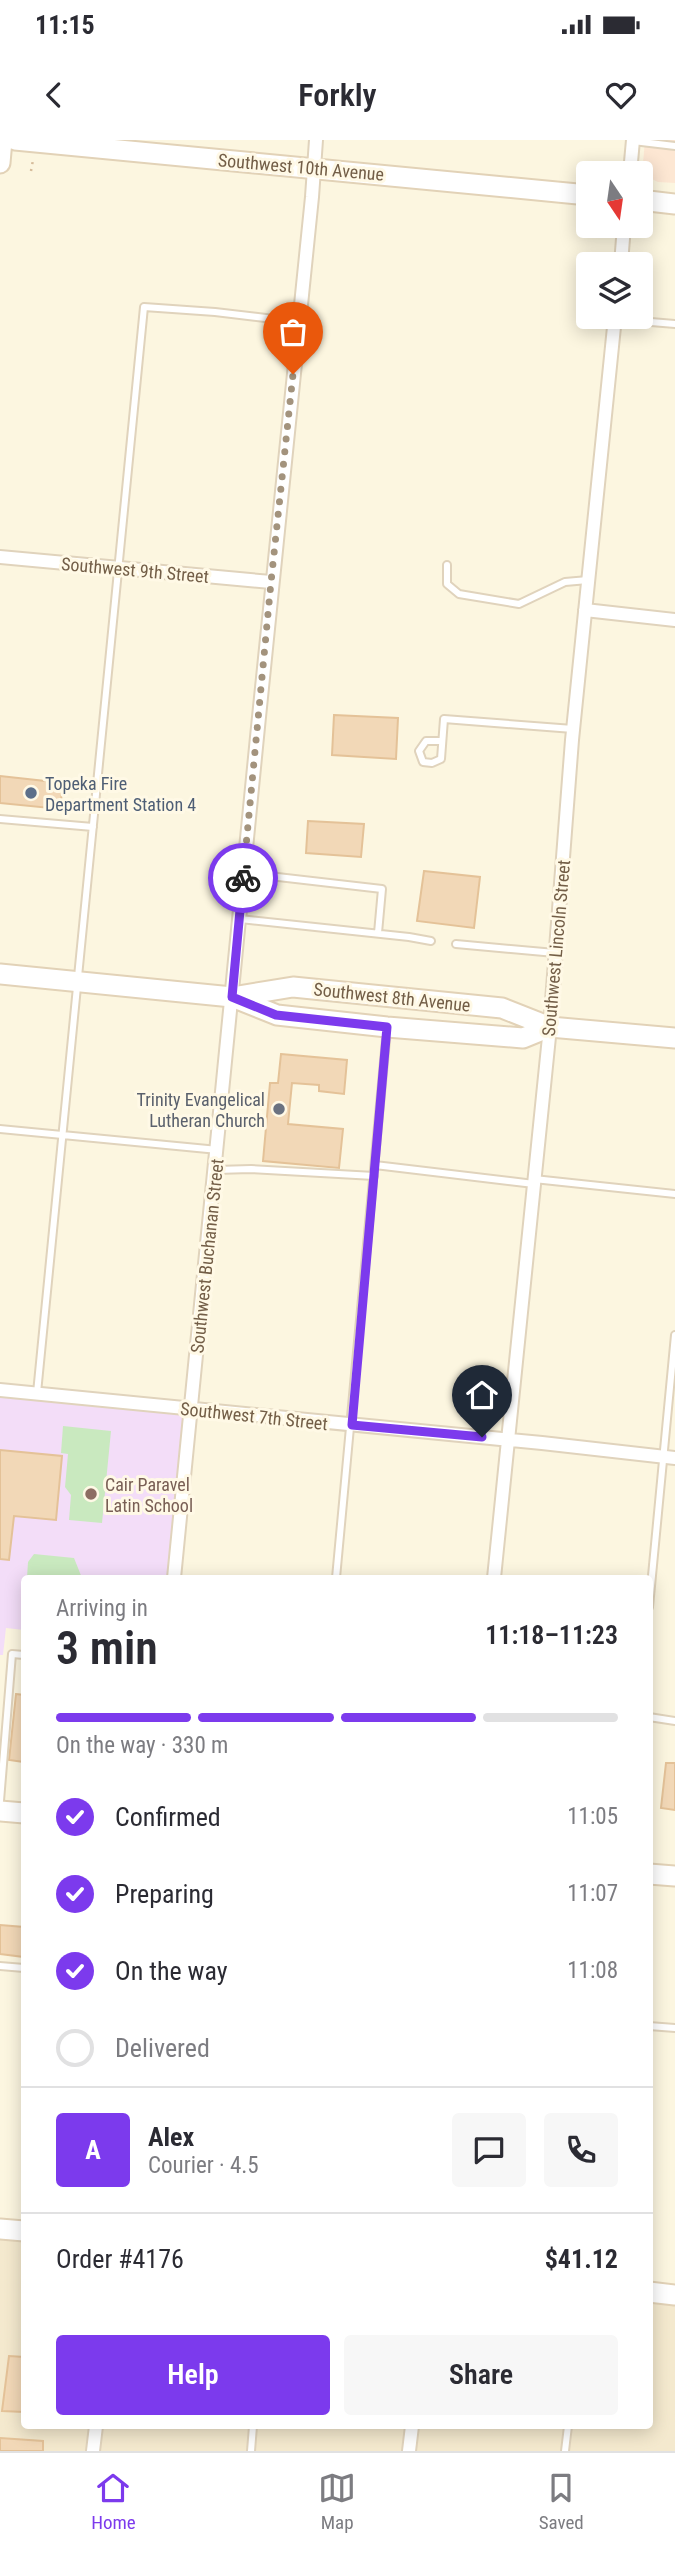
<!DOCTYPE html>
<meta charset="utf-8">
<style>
:root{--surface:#fff;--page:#f7f7f7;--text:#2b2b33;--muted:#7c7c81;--line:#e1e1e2;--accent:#7c3aed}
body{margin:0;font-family:"Roboto Condensed",sans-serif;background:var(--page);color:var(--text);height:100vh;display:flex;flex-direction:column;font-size:26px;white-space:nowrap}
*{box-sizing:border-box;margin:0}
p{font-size:23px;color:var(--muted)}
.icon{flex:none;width:38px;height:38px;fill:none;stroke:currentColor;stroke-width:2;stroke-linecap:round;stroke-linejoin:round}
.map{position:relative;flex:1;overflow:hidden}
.panel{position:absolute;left:21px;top:1435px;width:632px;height:854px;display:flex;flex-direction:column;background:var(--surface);border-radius:7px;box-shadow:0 4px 18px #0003}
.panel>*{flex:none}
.needle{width:46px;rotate:167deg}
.buttons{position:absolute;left:576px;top:21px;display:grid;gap:14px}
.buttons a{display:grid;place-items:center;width:77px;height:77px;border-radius:7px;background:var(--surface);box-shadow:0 4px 18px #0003;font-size:35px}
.pin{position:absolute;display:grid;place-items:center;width:60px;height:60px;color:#fff;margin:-72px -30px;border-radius:50% 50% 50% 0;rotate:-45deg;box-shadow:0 0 7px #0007}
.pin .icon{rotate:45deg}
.courier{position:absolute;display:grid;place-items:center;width:70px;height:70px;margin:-35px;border:5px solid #7c3aed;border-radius:50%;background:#fff;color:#222;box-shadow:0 2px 9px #0007}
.summary em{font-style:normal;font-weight:600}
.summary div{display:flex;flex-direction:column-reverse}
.summary{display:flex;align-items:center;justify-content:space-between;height:119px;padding:0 35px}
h1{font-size:46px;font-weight:600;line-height:52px}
.bar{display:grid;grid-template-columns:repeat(4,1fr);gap:10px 7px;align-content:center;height:84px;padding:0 35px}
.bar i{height:9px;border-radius:5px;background:var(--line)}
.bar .selected{background:var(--accent)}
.bar p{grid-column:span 4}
.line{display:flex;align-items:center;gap:18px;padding:0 35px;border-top:2px solid var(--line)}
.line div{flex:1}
.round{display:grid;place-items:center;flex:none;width:74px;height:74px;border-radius:7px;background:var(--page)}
ol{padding:0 35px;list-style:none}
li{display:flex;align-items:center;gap:21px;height:77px}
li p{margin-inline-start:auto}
li .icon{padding:7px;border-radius:50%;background:var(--accent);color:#fff;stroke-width:4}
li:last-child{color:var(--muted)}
li i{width:38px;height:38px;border:4px solid var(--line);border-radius:50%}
.button{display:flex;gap:14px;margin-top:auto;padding:14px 35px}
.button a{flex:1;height:80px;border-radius:7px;background:var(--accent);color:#fff;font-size:28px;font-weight:600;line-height:80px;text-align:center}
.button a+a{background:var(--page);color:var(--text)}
.status{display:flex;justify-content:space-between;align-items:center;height:49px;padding:0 35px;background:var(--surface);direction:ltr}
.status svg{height:19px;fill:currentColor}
header{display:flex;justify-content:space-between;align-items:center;height:91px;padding:0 35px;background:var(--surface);font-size:32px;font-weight:600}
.menu{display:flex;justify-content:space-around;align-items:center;height:98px;border-top:2px solid var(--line);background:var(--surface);font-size:19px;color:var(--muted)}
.menu a{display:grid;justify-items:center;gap:4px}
.menu .selected{color:var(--accent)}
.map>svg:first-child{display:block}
.residential{fill:#f4e9ce}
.commercial{fill:#fde7d3}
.education{fill:#f3ddf8}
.green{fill:#c9e9bf}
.building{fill:#f2d8b7;stroke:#e4c298;stroke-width:2}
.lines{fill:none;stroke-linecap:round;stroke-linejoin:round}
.lane-casing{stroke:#e0d3bc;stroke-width:10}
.street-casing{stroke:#e0d3bc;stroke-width:16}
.secondary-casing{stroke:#e2d2b7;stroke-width:23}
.path{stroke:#d6bc9b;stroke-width:2.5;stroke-dasharray:2 5;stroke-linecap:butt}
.lane{stroke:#fff;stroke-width:6}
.street{stroke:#fff;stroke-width:12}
.secondary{stroke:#fff;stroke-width:19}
.done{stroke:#a3937d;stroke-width:7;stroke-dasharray:0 12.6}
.route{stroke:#7c3aed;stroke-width:9}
.service-dot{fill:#5c6f8a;stroke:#fff9e6;stroke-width:2.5}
.worship-dot{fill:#6b7280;stroke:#fff9e6;stroke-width:2.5}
.education-dot{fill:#8d6e63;stroke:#fff9e6;stroke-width:2.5}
.labels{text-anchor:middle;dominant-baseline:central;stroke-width:6;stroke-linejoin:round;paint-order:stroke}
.street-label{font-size:18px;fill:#735e47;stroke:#fff9e6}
.service-label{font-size:18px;fill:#4e5e75;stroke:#fff9e6;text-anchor:start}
.worship-label{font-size:18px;fill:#5b616d;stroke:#fff9e6;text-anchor:end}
.education-label{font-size:18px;fill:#785e54;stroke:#fff9e6;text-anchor:start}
</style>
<div class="status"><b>11:15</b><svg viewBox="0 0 49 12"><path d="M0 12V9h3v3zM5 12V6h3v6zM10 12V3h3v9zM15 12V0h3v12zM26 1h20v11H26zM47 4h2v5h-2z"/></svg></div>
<header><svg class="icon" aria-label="back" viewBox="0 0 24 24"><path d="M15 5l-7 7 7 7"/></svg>Forkly<svg class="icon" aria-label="heart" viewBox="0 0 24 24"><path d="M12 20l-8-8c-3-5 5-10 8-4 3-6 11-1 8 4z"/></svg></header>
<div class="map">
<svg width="675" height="2311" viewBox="0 0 675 2311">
<rect width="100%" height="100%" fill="#fcf6e0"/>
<path class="residential" d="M0,2098L24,2101V2286H649V2160L675,2163V2311H0Z"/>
<path class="commercial" d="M645,0H675V43L658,42L648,37L643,23Z"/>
<path class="education" d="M0,1251L191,1270L174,1438H24V1490L6,1488L3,1515H0Z"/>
<path class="green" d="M63,1286L111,1291L102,1383L69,1380L71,1355L65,1347L68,1314L61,1313Z
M34,1414L74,1418L82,1438H27L28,1422Z"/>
<path class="building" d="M334,575L398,578L396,619L332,615Z
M0,636L63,643L60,669L0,663Z
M308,681L364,684L361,717L306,713Z
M424,731L480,737L474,788L417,781Z
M281,914L347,920L344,954L319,951V945L292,943L288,984L343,989L339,1028L263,1021L270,943H278Z
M0,1310L62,1316L56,1380L14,1376L9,1420L0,1419Z
M16,1554L24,1555V1622L9,1620Z
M666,1623H675V1670L661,1668Z
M0,1785L24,1787V1817L0,1814Z
M9,2216L24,2217V2272L2,2271Z
M0,2298L43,2301V2311H0Z"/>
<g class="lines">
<defs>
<path id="lane" d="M633,1L675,6
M615,179L675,184
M447,425V444L459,454L519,464L565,442L588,440
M442,601H426L419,611L423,622L432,623L441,619L444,579L573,589
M0,679L93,687
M244,733L382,749L378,793
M240,779L409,797L431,801
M456,804L555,813
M0,989L218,1010
M375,1025L534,1044
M216,1030L251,1029L374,1036
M534,1039L675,1054
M37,1253L144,167L215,172L299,182
M336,1438L387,889
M649,1467L675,1195
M649,1577L675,1581
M0,1661L12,1514L24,1515
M0,1826L24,1828
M649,1886L675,1888
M251,2311L253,2286
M565,2311L568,2286"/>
<path id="street" d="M630,33L633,0
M621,124L624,86
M0,417L271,442
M585,470L675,480
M0,1250L542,1303L675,1318
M174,1438C221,978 263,517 312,57L316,0
M494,1438L550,887L572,600L615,177
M93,2311L96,2286
M409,2311L412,2286"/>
<path id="secondary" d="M15,0L588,55
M0,23L2,0
M640,60L675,64
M0,834L232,857L293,847L502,868L550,887L675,898
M232,857L277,875L387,887L523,898L550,887
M0,1671L24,1673
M649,1734L675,1736
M0,2089L24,2091
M649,2152L675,2155"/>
</defs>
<use href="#lane" class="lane-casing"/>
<use href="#street" class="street-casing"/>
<use href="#secondary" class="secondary-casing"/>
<path class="path" d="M31,31L33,20"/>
<use href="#lane" class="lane"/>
<use href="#street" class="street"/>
<use href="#secondary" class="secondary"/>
</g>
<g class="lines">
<path class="done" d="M243,738L271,442L293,234"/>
<path class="route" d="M243,738L232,857L276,875L387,887L352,1285L482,1297"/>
</g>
<circle class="service-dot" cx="31" cy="653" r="7"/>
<circle class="worship-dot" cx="279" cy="969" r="7"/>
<circle class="education-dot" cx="91" cy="1354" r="7"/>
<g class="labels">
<g class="street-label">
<text transform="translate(301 27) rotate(5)">Southwest 10th Avenue</text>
<text transform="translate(135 430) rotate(5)">Southwest 9th Street</text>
<text transform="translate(556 808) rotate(-85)">Southwest Lincoln Street</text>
<text transform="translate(392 857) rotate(6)">Southwest 8th Avenue</text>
<text transform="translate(207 1116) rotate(-84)">Southwest Buchanan Street</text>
<text transform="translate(254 1276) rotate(6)">Southwest 7th Street</text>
</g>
<g class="service-label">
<text x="45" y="643">Topeka Fire<tspan x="45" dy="21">Department Station 4</tspan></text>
</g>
<g class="worship-label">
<text x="265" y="959">Trinity Evangelical<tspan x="265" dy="21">Lutheran Church</tspan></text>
</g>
<g class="education-label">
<text x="105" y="1344">Cair Paravel<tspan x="105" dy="21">Latin School</tspan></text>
</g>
</g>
</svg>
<div class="buttons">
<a><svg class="needle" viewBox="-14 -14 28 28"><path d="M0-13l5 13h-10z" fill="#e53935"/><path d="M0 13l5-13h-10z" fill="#7c7c81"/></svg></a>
<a><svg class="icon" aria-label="layers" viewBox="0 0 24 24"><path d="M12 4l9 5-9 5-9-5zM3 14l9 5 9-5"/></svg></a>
</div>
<div class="pin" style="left:293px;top:234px;background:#ea580c"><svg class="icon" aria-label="bag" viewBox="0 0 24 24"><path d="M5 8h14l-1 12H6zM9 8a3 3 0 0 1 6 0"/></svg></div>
<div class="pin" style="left:482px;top:1297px;background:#1f2937"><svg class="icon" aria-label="home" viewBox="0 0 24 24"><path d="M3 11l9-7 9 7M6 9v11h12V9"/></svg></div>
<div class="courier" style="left:243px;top:738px"><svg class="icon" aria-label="bike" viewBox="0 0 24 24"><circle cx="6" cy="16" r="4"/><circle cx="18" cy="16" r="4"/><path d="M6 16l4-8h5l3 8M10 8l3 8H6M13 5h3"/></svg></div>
<section class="panel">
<div class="summary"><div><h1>3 min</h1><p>Arriving in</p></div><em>11:18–11:23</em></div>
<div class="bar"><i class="selected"></i><i class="selected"></i><i class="selected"></i><i></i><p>On the way · 330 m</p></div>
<ol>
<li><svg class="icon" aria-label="check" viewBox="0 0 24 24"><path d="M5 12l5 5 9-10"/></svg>Confirmed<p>11:05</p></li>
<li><svg class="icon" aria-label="check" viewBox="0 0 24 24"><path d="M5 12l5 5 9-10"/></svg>Preparing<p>11:07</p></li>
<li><svg class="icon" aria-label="check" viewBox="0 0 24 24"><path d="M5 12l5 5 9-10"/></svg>On the way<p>11:08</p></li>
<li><i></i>Delivered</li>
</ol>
<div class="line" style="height:126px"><b class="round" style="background:var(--accent);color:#fff">A</b><div><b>Alex</b><p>Courier · 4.5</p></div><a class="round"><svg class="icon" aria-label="chat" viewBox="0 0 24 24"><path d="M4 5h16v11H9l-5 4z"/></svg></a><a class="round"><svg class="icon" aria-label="phone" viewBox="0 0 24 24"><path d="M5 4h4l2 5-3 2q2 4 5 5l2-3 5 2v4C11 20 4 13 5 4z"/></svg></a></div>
<div class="line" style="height:91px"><div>Order #4176</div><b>$41.12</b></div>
<div class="button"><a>Help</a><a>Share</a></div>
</section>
</div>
<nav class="menu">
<a class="selected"><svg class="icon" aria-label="home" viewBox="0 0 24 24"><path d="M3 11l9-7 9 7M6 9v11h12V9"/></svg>Home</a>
<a><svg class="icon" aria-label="map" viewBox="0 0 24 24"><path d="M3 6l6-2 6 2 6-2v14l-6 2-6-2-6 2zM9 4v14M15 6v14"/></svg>Map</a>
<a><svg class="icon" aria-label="saved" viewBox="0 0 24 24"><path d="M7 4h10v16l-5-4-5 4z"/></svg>Saved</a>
</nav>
